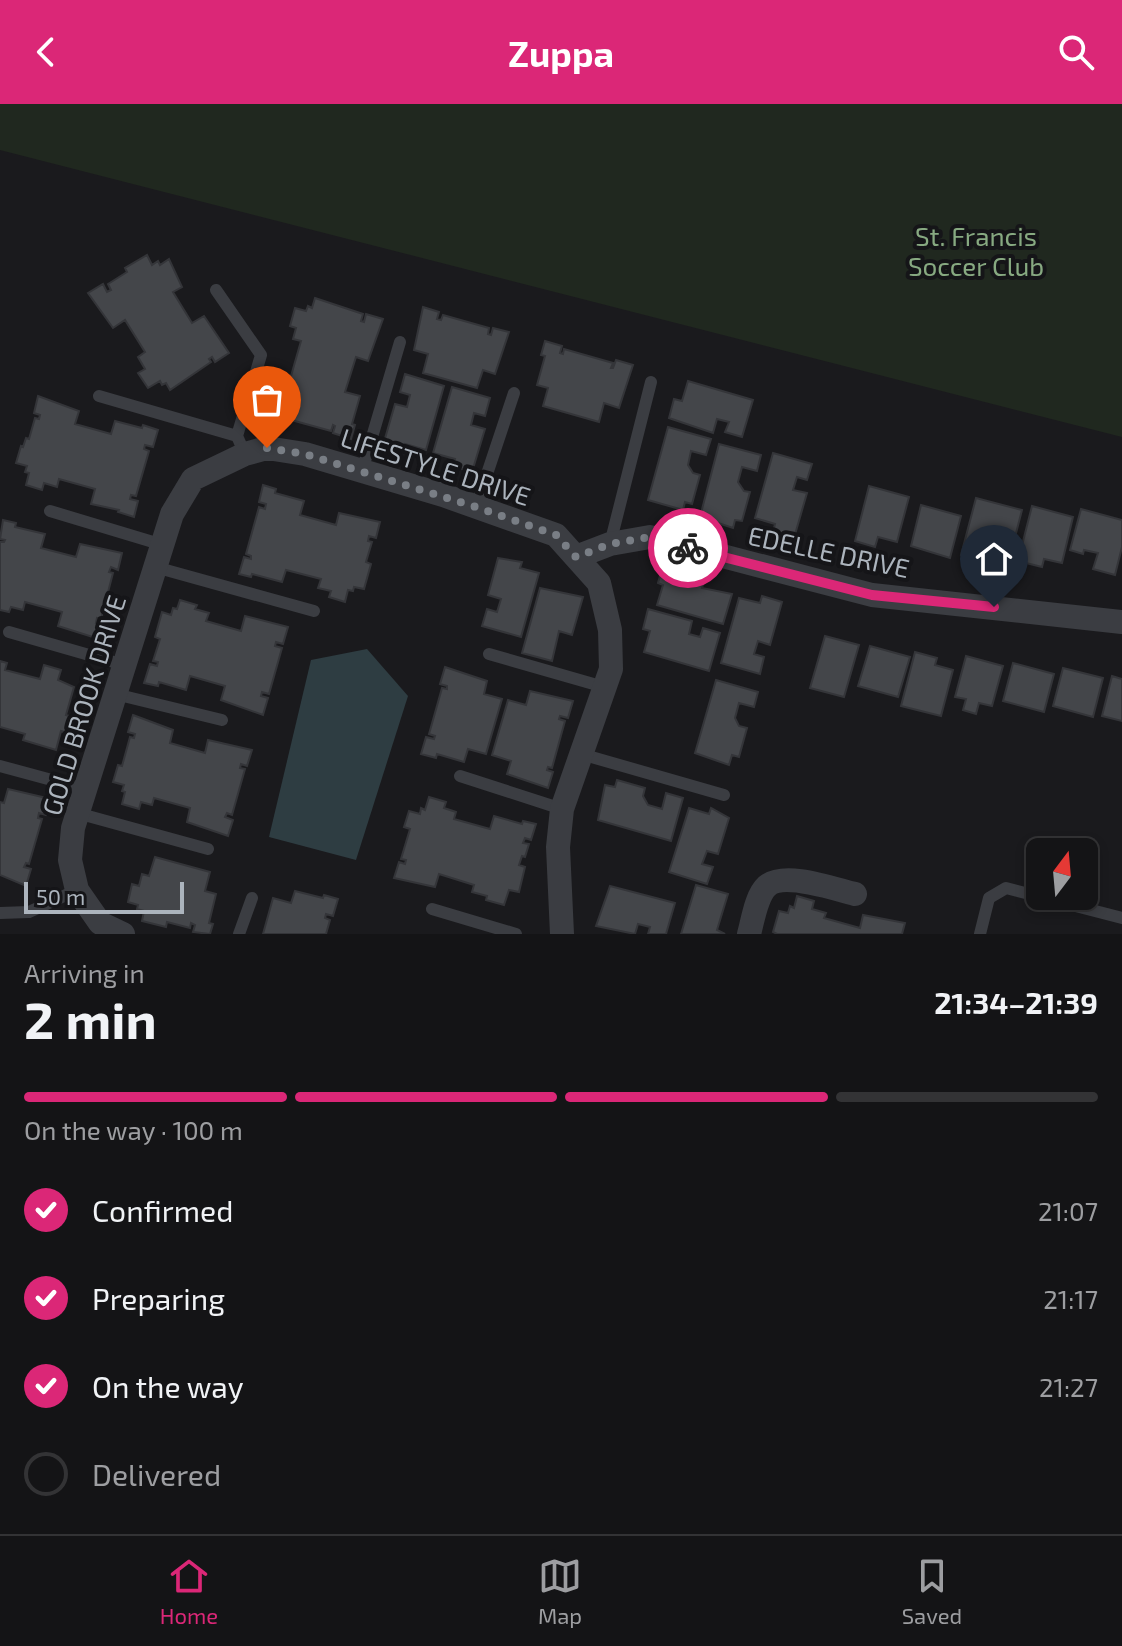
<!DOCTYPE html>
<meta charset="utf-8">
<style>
:root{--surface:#141416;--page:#1d1d1f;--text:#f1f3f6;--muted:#9d9ea1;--line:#333335;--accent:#db2777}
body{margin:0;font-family:"Exo 2",sans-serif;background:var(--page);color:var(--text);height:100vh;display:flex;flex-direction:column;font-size:30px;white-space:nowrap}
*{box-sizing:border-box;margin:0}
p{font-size:26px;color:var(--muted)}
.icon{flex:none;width:44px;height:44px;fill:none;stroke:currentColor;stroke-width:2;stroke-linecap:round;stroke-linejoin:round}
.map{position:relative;height:830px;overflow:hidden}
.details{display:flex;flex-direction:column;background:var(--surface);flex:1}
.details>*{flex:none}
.needle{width:52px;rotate:16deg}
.buttons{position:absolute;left:1026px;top:734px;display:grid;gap:16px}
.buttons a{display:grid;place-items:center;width:72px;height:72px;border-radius:12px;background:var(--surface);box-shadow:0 4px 12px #0003,0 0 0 2px var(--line);font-size:40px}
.scale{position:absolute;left:24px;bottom:20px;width:160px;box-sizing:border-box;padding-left:8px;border:4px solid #acb4bd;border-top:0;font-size:22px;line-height:28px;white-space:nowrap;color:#acb4bd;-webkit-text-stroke:6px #151518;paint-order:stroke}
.pin{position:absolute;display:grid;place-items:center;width:68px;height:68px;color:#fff;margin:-82px -34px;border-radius:50% 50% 50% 0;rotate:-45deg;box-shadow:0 0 8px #0007}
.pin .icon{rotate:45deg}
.courier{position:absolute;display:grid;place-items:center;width:80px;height:80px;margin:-40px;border:6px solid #db2777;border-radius:50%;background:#fff;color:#222;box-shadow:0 2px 10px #0007}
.overview em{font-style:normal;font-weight:700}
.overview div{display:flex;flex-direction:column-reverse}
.overview{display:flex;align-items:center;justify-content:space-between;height:136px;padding:0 24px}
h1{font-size:52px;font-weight:700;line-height:60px}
.bar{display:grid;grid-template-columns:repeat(4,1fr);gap:12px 8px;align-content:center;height:96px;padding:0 24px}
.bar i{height:10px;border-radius:6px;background:var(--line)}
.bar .current{background:var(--accent)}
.bar p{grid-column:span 4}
ol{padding:0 24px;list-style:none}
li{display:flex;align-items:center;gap:24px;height:88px}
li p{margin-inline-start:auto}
li .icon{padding:8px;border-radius:50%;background:var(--accent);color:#fff;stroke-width:4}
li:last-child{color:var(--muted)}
li i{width:44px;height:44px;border:4px solid var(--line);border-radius:50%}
header{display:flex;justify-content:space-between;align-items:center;height:104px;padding:0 24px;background:var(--accent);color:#fff;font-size:36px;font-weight:700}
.menu{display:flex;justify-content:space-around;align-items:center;height:112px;border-top:2px solid var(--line);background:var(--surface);font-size:22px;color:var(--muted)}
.menu a{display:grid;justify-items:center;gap:4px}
.menu .current{color:var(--accent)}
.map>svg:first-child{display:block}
.green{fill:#20281f}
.water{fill:#2e3d42}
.building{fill:#44464a;stroke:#343539;stroke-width:2}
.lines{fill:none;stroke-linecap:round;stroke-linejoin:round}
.lane{stroke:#3b3d42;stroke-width:12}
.street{stroke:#3b3d42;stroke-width:24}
.done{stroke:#797e85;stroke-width:8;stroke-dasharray:0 14.4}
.route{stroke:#db2777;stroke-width:10}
.labels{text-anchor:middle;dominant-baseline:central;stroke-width:8;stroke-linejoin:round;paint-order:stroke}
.park-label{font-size:26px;fill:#87a981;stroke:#151518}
.street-label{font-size:26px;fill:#acb4bd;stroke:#151518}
</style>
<header><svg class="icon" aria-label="back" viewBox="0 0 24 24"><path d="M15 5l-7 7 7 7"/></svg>Zuppa<svg class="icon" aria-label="search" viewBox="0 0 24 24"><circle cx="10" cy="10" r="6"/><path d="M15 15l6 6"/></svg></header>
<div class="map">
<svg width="1122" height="830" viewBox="0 0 1122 830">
<rect width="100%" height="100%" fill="#1a1a1d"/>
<path class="green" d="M0,0H1122V333L0,46Z"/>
<path class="water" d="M367,545L408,592L356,756L269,733L311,556Z"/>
<path class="building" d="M147,151L152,161L158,157L160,161L169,155L182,183L173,188L192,219L204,212L229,249L215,258L212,253L209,255L211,258L170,286L166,279L162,281L160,277L148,284L138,269L145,265L138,253L145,248L125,216L113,224L88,189L103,180L107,188L111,186L108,180L127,168L125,164Z
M315,194L363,210L361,217L364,218L366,210L383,215L368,257L356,253L345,288L360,292L352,320L355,321L351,335L333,329L335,322L333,321L331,327L284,314L286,309L281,308L279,314L263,310L267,297L270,298L277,268L291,272L301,237L293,235L296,224L290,222L295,204L306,207L308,202L312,204Z
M423,203L439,208L437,215L441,216L443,211L489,224L488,230L491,231L493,224L509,228L495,270L483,266L477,284L423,269L428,250L414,246Z
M545,237L562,242L560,249L563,250L564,245L613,259L611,264H613L616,256L633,261L619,304L604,299L599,318L543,302L548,284L537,281L545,252L541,251Z
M405,270L444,282L426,346L405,340L403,346L384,338L395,300L407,303L410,291L400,288Z
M688,277L753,296L742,333L725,328L729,318L717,315L713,329L669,314L674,295L682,297Z
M452,283L490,294L485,312L474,309L471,321L485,325L472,368L453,362L455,355L433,349Z
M38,292L79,307L75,320L111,330L115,317L142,324L143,321L158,326L153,343L145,341L144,345L149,347L136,392L131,391L130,395L138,397L134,413L118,408L119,406L91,400L95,385L59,375L57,383L44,379L42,386L26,381L29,369L25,368L27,362L16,359L21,342L23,343L26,334L29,335L35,314L39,315L40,311L34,309Z
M668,323L711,335L706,351L691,347L688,361L693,369L700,371L692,400L685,398L683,406L648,396Z
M719,340L761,351L757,367L742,363L738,378L744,387L750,388L742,417L735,416L733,424L700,413Z
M773,349L812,360L807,376L797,373L793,386L807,389L794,434L773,428L775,420L755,414Z
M263,381L276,385L275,389L304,397L300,411L336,421L339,409L380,418L376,434L369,432L368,437L372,438L366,458L371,460L364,485L354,483L353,487L348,486L345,498L329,493L331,487L318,484L321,475L286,466L282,478L252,470L251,473L239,470L244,453L251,455V452L246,450L259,403L265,405L266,400L259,398Z
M869,382L909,393L897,438L878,433L875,443L855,437Z
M976,394L1022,406L1008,460L989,455L990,451L976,447L974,454L961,451Z
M921,401L961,412L950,454L911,442Z
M1032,402L1073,413L1062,459L1044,455L1042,463L1018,457Z
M1081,405L1122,416V443L1115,471L1093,465L1098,449L1084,446L1083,450L1070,446Z
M3,416L16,419L15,423L45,430L41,444L76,453L80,440L122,449L118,466L111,463L109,468L113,469L101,515L97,514L96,519L103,520L99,535L58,522L62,508L25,498L23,506L11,503L9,508L0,506V438H4L5,436L0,435Z
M498,454L522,458L520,464L539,469L521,533L482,522L487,505L497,508L501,495L488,491Z
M667,460L706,471L702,484L732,490L723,520L657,501L663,481L658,479L661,468L664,469Z
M540,484L583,493L572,531L559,527L552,557L522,549Z
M762,492L782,498L770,541L758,537L754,550L764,553L760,570L721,559L739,494L760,499Z
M180,496L197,501L195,505L209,509L206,517L241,527L245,512L288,523L283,540L276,538L275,542L282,544L269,590L262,588L261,592L268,594L263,611L221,596L225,582L190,572L186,586L159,578L158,582L144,579L150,560L157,562L158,558L153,557L160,535L155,533L162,508L171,511L173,504L177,505Z
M648,505L692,517L689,530L700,533L703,524L720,529L709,567L644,548L650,527L643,525Z
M825,532L859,541L844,593L810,584Z
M870,542L910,553L898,593L858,582Z
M915,548L937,554L935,561L953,566L941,612L901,602Z
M966,552L1003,562L992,602L979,599L976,610L963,606L966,595L955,593Z
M0,557L7,559L5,566L40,575L44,561L61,566L58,576L74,583L66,611L76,614L72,630L61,627L56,646L23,636L25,630L0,623Z
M1013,559L1054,570L1044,608L1003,597Z
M445,563L487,577L484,590L502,595L486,650L468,645L464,658L437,650L436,654L421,650L426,633L434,635L435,632L429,630L442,584L447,585V582L440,580Z
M1063,564L1103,574L1093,613L1053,602Z
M1112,572L1122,575V617L1102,612Z
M716,576L758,588L754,603L739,599L735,614L739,622L747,624L739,653L732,651L729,661L695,649Z
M530,587L573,597L568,614L560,612L559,615L565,617L552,664L548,663L547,666L553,668L548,684L507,670L511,657L492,651L508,596L526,601Z
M133,611L173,626L170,639L205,649L208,636L252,646L247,662L241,660L240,664L245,665L232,711L227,709L225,713L233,716L228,732L187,718L190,704L154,694L152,701L141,698L139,705L122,700L125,688L122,687L124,681L113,678L118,661L122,662L130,633L134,634L135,630L128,628Z
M617,676L645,684L643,692L648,701L662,705L666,689L683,694L671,737L598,716L605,681L615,683Z
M8,685L51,695L46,711L39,709L38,714L42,715L29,760L26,759L24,763L31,765L26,782L0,771V698L4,699Z
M429,693L446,698L444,704L456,708L454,715L490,725L494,712L522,720L523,717L536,720L531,736L525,734L523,739L529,740L525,753L522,752L519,761L525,763L519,788L509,786L504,801L486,796L487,792L472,788L474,781L439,770L435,783L394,774L399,758L405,760L406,756L401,755L410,725L404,723L409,707L420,710L421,704L425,706Z
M689,704L709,710L711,704L729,714L718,750L707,747L702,760L713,763L707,780L669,768Z
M155,753L210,768L205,787L216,790L209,819L213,820L210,830L193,828L195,821L191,819L190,824L167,818L166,823L142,817L144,807L137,805L138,801L128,798L132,780L139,782L142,770L149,772Z
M696,781L728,790L717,826L725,830H681Z
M610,782L675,799L666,830H648L650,823L638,820L635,830L596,822Z
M295,787L323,794L324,791L338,795L333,812L326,810L325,814L330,816L326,830H263L273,794L291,799Z
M797,792L814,797L812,805L826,809L824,814L860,824L863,811L905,819L902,830H777L773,828L779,807L788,809L790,802L794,804Z"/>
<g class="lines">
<path class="lane" d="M216,186L261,251L237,332
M99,292L237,332L245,350
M362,367L400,238
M476,403L514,289
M50,407L163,441
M610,440L651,278
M155,463L314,507
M9,528L124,561
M489,550L604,583
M115,590L222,616
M581,650L724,691
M0,662L85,685
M460,672L562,705
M77,709L208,745
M432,805L516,830
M0,809L29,808L77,786
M239,830L252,794
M980,830L989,794L1006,784L1122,814"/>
<path class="street" d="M576,453L610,440L650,433L872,491L1122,518
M123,830L100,819L77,786L70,756L73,724L172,410L193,375L245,350L267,344L305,350L443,391L556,431L599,479L610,526L611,565L562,705L558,743L562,830
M749,830C753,816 756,792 767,782C784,767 834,785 855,790"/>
</g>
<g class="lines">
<path class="done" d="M267,344L305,350L476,403L556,431L576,453L610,440L650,433L688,444"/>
<path class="route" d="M688,444L872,491L994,503"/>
</g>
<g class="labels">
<g class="park-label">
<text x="976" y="131">St. Francis<tspan x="976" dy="30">Soccer Club</tspan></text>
</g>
<g class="street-label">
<text transform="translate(436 362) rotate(18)">LIFESTYLE DRIVE</text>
<text transform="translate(829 447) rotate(12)">EDELLE DRIVE</text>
<text transform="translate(83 601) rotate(-73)">GOLD BROOK DRIVE</text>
</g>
</g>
</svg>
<div class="buttons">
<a><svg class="needle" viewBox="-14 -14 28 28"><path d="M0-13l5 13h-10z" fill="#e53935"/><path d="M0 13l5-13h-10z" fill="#9d9ea1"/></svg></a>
</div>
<div class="scale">50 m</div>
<div class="pin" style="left:267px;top:344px;background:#ea580c"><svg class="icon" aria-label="bag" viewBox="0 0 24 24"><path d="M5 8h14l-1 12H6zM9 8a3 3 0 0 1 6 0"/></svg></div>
<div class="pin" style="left:994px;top:503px;background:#1f2937"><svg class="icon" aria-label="home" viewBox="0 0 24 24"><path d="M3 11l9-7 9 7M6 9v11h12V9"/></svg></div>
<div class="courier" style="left:688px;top:444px"><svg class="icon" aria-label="bike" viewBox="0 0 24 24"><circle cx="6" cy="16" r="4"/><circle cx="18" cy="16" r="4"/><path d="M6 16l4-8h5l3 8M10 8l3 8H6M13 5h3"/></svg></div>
</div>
<section class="details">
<div class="overview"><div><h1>2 min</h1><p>Arriving in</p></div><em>21:34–21:39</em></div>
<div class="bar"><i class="current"></i><i class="current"></i><i class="current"></i><i></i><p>On the way · 100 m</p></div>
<ol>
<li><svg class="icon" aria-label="check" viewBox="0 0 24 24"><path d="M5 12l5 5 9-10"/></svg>Confirmed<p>21:07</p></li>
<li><svg class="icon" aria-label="check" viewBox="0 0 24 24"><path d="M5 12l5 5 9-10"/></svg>Preparing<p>21:17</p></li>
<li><svg class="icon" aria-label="check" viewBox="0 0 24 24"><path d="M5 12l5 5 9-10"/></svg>On the way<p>21:27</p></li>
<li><i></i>Delivered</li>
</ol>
</section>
<nav class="menu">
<a class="current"><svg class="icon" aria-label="home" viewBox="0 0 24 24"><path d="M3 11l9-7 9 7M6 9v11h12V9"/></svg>Home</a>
<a><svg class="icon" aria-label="map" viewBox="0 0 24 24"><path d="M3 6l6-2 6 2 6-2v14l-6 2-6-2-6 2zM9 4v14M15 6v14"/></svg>Map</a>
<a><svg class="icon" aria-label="saved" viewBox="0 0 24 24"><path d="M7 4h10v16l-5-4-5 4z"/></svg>Saved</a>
</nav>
